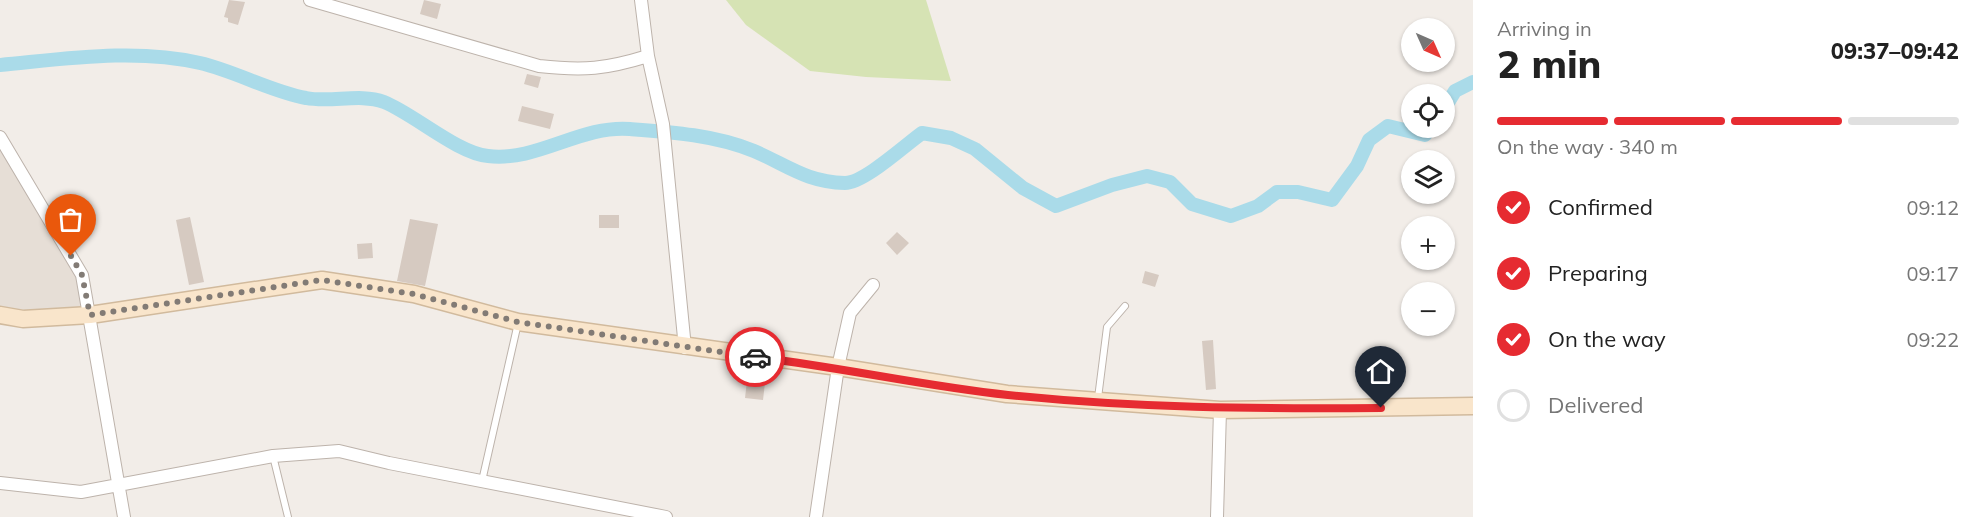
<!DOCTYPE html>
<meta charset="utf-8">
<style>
:root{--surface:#fff;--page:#f6f6f6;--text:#222;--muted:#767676;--line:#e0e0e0;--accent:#e62b31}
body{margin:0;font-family:Mulish,sans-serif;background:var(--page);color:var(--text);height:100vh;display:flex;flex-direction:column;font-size:22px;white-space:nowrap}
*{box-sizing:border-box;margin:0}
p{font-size:20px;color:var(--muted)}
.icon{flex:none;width:33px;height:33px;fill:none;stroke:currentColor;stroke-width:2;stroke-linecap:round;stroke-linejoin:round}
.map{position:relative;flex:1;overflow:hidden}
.drawer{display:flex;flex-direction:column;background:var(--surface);width:510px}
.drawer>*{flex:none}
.needle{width:39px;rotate:135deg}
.tools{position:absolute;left:1401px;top:18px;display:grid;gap:12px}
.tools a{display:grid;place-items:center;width:54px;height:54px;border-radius:50%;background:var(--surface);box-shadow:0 2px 4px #0004;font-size:30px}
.pin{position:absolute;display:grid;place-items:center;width:51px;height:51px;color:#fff;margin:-62px -26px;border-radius:50% 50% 50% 0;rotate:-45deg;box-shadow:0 0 6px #0007}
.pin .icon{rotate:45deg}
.courier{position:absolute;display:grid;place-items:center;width:60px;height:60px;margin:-30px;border:4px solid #e62b31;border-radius:50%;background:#fff;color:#222;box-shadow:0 2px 8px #0007}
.headline em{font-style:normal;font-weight:800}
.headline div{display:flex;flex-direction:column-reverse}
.headline{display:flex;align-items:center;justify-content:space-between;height:102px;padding:0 24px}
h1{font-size:39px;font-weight:800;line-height:45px}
.bar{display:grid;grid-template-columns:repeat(4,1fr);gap:9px 6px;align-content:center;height:72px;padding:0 24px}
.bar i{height:8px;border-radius:4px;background:var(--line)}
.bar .active{background:var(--accent)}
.bar p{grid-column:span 4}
ol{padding:0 24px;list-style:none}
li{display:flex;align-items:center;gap:18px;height:66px}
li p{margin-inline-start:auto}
li .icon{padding:6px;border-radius:50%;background:var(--accent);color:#fff;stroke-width:4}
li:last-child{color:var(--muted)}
li i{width:33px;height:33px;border:3px solid var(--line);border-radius:50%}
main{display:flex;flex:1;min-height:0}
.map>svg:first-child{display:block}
.residential{fill:#e6ded6}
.green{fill:#d6e3b4}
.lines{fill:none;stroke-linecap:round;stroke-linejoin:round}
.canal{stroke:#aadbe9;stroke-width:14}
.building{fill:#d6cac1}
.service-casing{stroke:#bdb3ab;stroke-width:8}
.minor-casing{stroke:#bdb3ab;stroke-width:14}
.secondary-casing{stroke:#d1ba9d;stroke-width:19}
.service{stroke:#fff;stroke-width:6}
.minor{stroke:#fff;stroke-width:12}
.secondary{stroke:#f9e5cb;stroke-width:16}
.done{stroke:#827b75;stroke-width:6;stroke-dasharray:0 10.8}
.route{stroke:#e62b31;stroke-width:8}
</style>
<main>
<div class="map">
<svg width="1473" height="517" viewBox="0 0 1473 517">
<rect width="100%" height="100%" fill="#f2ede8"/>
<path class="residential" d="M0,137L82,275L90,315H0Z"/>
<path class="green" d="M726,0H926L951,81L866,77L810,71L746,25Z"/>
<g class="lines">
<path class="canal" d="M0,65C65,59 135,48 200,63C235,71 272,92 306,98C331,103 360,93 384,102C414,114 457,153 488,156C538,162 580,125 630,129C671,132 715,135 754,151C787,165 806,182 845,183C864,183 904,146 922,133L951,138L975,149L1023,188L1056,206L1112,185L1147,176L1170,182L1192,204L1231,216L1258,206L1277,192H1298L1332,200L1357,166L1369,140L1388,126L1425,135L1431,128
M1444,109L1455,91L1473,82"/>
</g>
<path class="building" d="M229,0L245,2L238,25L228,22V18L224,17Z
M424,0L441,4L437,19L420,14Z
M527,74L541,77L538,88L524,84Z
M522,106L554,114L550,129L518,121Z
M599,215H619V228H599Z
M190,217L204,282L189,285L176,220Z
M410,219L438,224L425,286L397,281Z
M897,232L909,243L897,255L886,243Z
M372,243L373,258L358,259L357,244Z
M1145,271L1159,275L1155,287L1142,283Z
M1213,340L1216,389L1206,390L1202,341Z
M748,372L766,374L763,400L745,398Z"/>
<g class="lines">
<defs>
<path id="service" d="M1098,398L1107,327L1125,306
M273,456L288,517
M482,481L518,323"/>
<path id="minor" d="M310,0L539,66C584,71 606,69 648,56
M641,0L648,56L663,124L685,348
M0,137L82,275L124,517
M0,483L81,492L273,456L339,451L389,463L666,517
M816,517L838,367L850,313L873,285
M1217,517L1220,410"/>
<path id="secondary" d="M0,315L23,319L90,315L322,280L414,294L518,322L838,367L1007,394L1220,410L1473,406"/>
</defs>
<use href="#service" class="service-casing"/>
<use href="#minor" class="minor-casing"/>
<use href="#secondary" class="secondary-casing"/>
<use href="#service" class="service"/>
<use href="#minor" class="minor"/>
<use href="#secondary" class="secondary"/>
</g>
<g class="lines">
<path class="done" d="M71,256L82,275L90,315L322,280L414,294L518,322L755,357"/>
<path class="route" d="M755,357C840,367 923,386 1008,395C1134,408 1255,409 1381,408"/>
</g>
</svg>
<div class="tools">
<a><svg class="needle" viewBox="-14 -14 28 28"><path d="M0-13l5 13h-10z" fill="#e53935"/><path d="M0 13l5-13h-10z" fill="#767676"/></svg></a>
<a><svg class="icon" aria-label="locate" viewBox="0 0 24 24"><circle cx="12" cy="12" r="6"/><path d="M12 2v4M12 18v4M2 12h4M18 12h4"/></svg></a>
<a><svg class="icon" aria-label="layers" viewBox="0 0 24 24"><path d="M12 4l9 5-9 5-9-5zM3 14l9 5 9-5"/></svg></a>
<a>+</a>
<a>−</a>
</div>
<div class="pin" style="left:71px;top:256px;background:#ea580c"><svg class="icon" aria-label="bag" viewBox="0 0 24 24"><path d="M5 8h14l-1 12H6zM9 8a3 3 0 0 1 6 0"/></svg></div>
<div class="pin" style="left:1381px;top:408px;background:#1f2937"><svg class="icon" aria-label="home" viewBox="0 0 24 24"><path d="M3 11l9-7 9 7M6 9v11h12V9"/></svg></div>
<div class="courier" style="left:755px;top:357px"><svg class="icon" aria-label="car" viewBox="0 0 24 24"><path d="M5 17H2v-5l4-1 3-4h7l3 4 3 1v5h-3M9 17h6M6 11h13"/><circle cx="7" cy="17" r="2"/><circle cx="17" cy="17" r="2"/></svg></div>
</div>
<section class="drawer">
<div class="headline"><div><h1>2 min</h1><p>Arriving in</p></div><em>09:37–09:42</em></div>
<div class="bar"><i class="active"></i><i class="active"></i><i class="active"></i><i></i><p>On the way · 340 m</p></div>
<ol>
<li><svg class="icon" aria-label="check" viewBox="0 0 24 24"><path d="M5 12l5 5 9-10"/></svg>Confirmed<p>09:12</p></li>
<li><svg class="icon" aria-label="check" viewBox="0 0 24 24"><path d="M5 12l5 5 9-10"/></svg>Preparing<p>09:17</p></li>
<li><svg class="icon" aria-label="check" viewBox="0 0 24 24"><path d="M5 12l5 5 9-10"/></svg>On the way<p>09:22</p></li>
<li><i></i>Delivered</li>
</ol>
</section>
</main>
